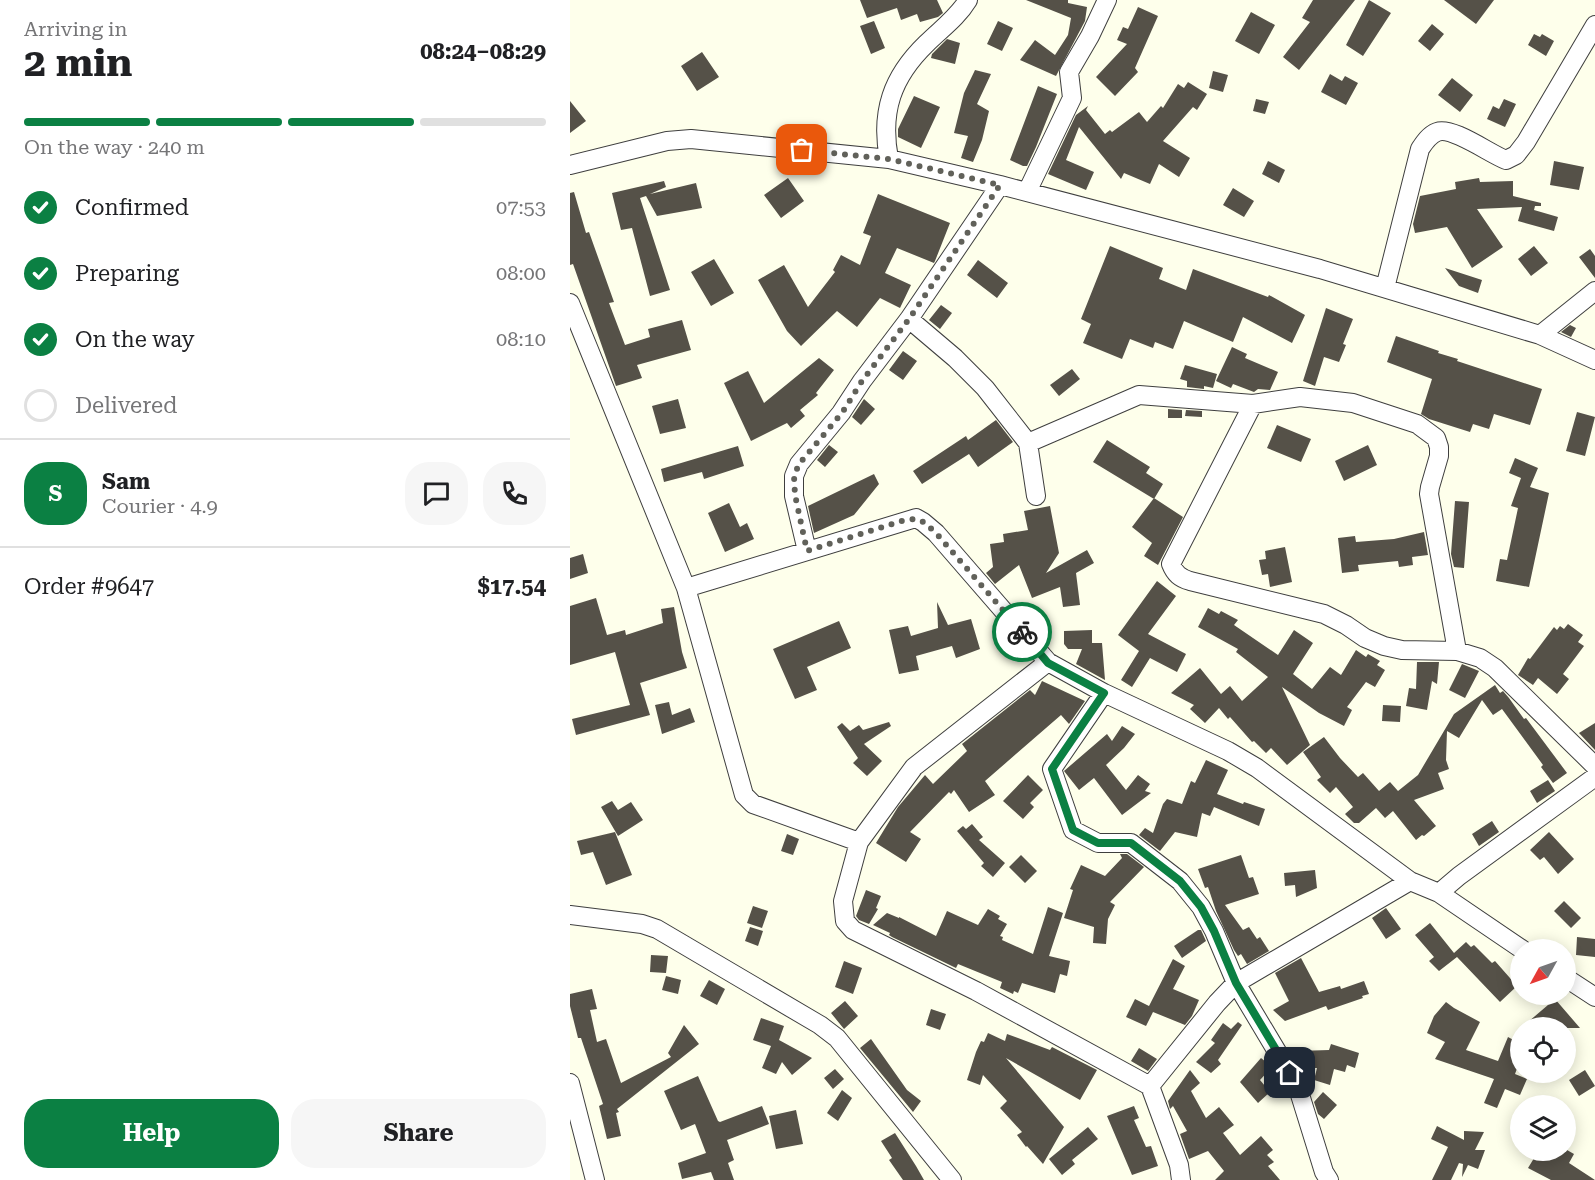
<!DOCTYPE html>
<meta charset="utf-8">
<style>
:root{--surface:#fff;--page:#f6f6f6;--text:#202124;--muted:#757577;--line:#e0e0e0;--accent:#0b8043}
body{margin:0;font-family:"Roboto Serif",serif;background:var(--page);color:var(--text);height:100vh;display:flex;flex-direction:column;font-size:22px;white-space:nowrap}
*{box-sizing:border-box;margin:0}
p{font-size:20px;color:var(--muted)}
.icon{flex:none;width:33px;height:33px;fill:none;stroke:currentColor;stroke-width:2;stroke-linecap:round;stroke-linejoin:round}
.map{position:relative;flex:1;overflow:hidden}
.details{display:flex;flex-direction:column;background:var(--surface);width:570px}
.details>*{flex:none}
.needle{width:39px;rotate:230deg}
.tools{position:absolute;left:940px;top:939px;display:grid;gap:12px}
.tools a{display:grid;place-items:center;width:66px;height:66px;border-radius:50%;background:var(--surface);box-shadow:0 3px 15px #0003;font-size:30px}
.pin{position:absolute;display:grid;place-items:center;width:51px;height:51px;color:#fff;margin:-26px;border-radius:12px;box-shadow:0 3px 9px #0006}
.courier{position:absolute;display:grid;place-items:center;width:60px;height:60px;margin:-30px;border:4px solid #0b8043;border-radius:50%;background:#fff;color:#222;box-shadow:0 2px 8px #0007}
.overview em{font-style:normal;font-weight:700}
.overview div{display:flex;flex-direction:column-reverse}
.overview{display:flex;align-items:center;justify-content:space-between;height:102px;padding:0 24px}
h1{font-size:39px;font-weight:700;line-height:45px}
.bar{display:grid;grid-template-columns:repeat(4,1fr);gap:9px 6px;align-content:center;height:72px;padding:0 24px}
.bar i{height:8px;border-radius:4px;background:var(--line)}
.bar .active{background:var(--accent)}
.bar p{grid-column:span 4}
.line{display:flex;align-items:center;gap:15px;padding:0 24px;border-top:2px solid var(--line)}
.line div{flex:1}
.round{display:grid;place-items:center;flex:none;width:63px;height:63px;border-radius:24px;background:var(--page)}
ol{padding:0 24px;list-style:none}
li{display:flex;align-items:center;gap:18px;height:66px}
li p{margin-inline-start:auto}
li .icon{padding:6px;border-radius:50%;background:var(--accent);color:#fff;stroke-width:4}
li:last-child{color:var(--muted)}
li i{width:33px;height:33px;border:3px solid var(--line);border-radius:50%}
.button{display:flex;gap:12px;margin-top:auto;padding:12px 24px}
.button a{flex:1;height:69px;border-radius:24px;background:var(--accent);color:#fff;font-size:24px;font-weight:700;line-height:69px;text-align:center}
.button a+a{background:var(--page);color:var(--text)}
main{display:flex;flex:1;min-height:0}
.map>svg:first-child{display:block}
.building{fill:#555148}
.lines{fill:none;stroke-linecap:round;stroke-linejoin:round}
.street-casing{stroke:#3f3f3f;stroke-width:20}
.street{stroke:#fff;stroke-width:18}
.done{stroke:#61615a;stroke-width:6;stroke-dasharray:0 10.8}
.route{stroke:#0b8043;stroke-width:8}
</style>
<main>
<section class="details">
<div class="overview"><div><h1>2 min</h1><p>Arriving in</p></div><em>08:24–08:29</em></div>
<div class="bar"><i class="active"></i><i class="active"></i><i class="active"></i><i></i><p>On the way · 240 m</p></div>
<ol>
<li><svg class="icon" aria-label="check" viewBox="0 0 24 24"><path d="M5 12l5 5 9-10"/></svg>Confirmed<p>07:53</p></li>
<li><svg class="icon" aria-label="check" viewBox="0 0 24 24"><path d="M5 12l5 5 9-10"/></svg>Preparing<p>08:00</p></li>
<li><svg class="icon" aria-label="check" viewBox="0 0 24 24"><path d="M5 12l5 5 9-10"/></svg>On the way<p>08:10</p></li>
<li><i></i>Delivered</li>
</ol>
<div class="line" style="height:108px"><b class="round" style="background:var(--accent);color:#fff">S</b><div><b>Sam</b><p>Courier · 4.9</p></div><a class="round"><svg class="icon" aria-label="chat" viewBox="0 0 24 24"><path d="M4 5h16v11H9l-5 4z"/></svg></a><a class="round"><svg class="icon" aria-label="phone" viewBox="0 0 24 24"><path d="M5 4h4l2 5-3 2q2 4 5 5l2-3 5 2v4C11 20 4 13 5 4z"/></svg></a></div>
<div class="line" style="height:78px"><div>Order #9647</div><b>$17.54</b></div>
<div class="button"><a>Help</a><a>Share</a></div>
</section>
<div class="map">
<svg width="1025" height="1180" viewBox="0 0 1025 1180">
<rect width="100%" height="100%" fill="#feffeb"/>
<path class="building" d="M290,0H367L373,13L368,17L350,22L347,14L331,20L327,8L297,18Z
M456,0H498V3L517,7L515,21L486,76L450,60L465,40L485,55L498,35L501,18Z
M743,0H785L729,70L713,57L740,22L732,18Z
M799,0L821,13L793,56L776,45Z
M874,0H924L906,24Z
M568,7L588,16L565,68L568,72L545,96L526,77L557,44L547,40L553,27L558,29Z
M681,12L705,25L689,54L665,41Z
M304,21L315,48L301,54L290,26Z
M428,21L443,28L432,51L417,44Z
M862,24L874,34L860,51L848,41Z
M964,34L970,37L972,34L984,41L976,56L958,45Z
M377,39L390,43L385,64L361,58L362,54Z
M132,52L149,77L127,91L111,66Z
M405,70L421,74L407,104L419,111L412,140L403,162L391,158L398,136L384,133L394,93Z
M643,71L658,75L653,92L639,88Z
M760,74L772,81L775,76L788,83L776,105L751,92Z
M882,78L903,95L890,112L868,95Z
M618,82L637,94L627,110L623,107L593,141L620,158L609,177L589,164L580,184L554,173L551,179L509,127L496,160L524,172L516,190L478,174L506,115L518,106L516,110L535,134L540,130L542,132L569,112L577,122L591,106L593,108L608,84L614,88Z
M468,86L487,94L466,147L457,166H453L440,160Z
M344,96L370,107L351,148L328,137V129Z
M686,99L699,102L695,114L683,111Z
M934,99L946,104L935,127L917,119L923,106L929,109Z
M0,101L16,121L0,133Z
M698,161L715,170L709,183L692,174Z
M984,161L1014,167L1009,190L980,185Z
M218,178L234,201L211,218L194,195Z
M909,178L910,182L943,181V196L971,203V206H965L964,210L988,217L984,231L948,221L952,207L907,209L933,247L902,268L877,227L845,233L843,224L850,196L886,189L885,182Z
M94,181L96,187L80,194L126,183L132,208L87,216L76,196L70,198L100,290L80,296L62,228L51,230L42,193Z
M663,188L684,201L674,217L653,205Z
M4,192L16,233L19,232L44,302L39,303L55,345L80,337L78,329L112,320L121,350L67,365L72,378L46,386L3,264L0,265V193Z
M308,194L380,223L365,261L364,263L327,248L315,273L341,285L330,308L310,298L287,327L267,311L231,346L217,331L188,280L214,265L238,307L265,272L263,270L271,255L290,265L301,236L293,233Z
M540,246L593,268L589,279L616,290L623,269L698,297L699,295L735,315L722,343L673,317L663,342L614,321L603,349L585,342L583,348L560,339L552,359L513,343L521,324L511,319Z
M964,246L978,263L961,276L948,259Z
M1020,249L1025,256V278L1009,257Z
M144,259L164,293L141,306L121,272Z
M408,260L438,283L427,298L397,275Z
M875,268L912,280L908,293L889,286Z
M371,305L382,313L370,329L359,320Z
M756,308L783,319L773,344L776,345L769,362L754,357L745,386L733,381Z
M1000,325L1006,328L1001,337L991,332Z
M826,336L869,351L868,353L888,359L887,361L972,389L960,425L924,414L919,429L903,424L900,432L859,419L851,414L862,379L817,362Z
M662,347L677,354L675,358L708,372L700,390L688,389L684,392L663,384L661,388L646,381Z
M333,351L347,361L333,380L319,370Z
M249,358L264,370L246,393L248,395L230,410L235,416L221,428L217,423L181,441L154,383L178,371L194,403Z
M615,365L647,374L643,388L634,386V389L617,387V381L610,379Z
M502,369L510,379L489,396L480,385Z
M108,399L116,428L90,434L82,406Z
M294,399L305,409L291,425L282,417Z
M598,409L612,410V418H598Z
M616,410L632,411V417L615,416Z
M1007,412L1025,417L1015,456L996,451Z
M426,420L443,442L408,467L399,454L352,484L343,471L396,436L398,440Z
M707,425L741,439L731,462L697,448Z
M537,440L580,467L576,473L593,484L584,499L523,462Z
M259,445L268,452L255,467L247,460Z
M798,445L807,465L774,481L765,461Z
M168,446L174,466L134,479L132,472L94,482L91,469Z
M945,458L968,468L960,487L979,493L959,587L926,581L930,559L937,560L948,508L941,506L951,478L939,473Z
M304,474L309,484L284,515L244,533L238,506Z
M584,498L613,517L588,565L574,556L582,543L562,527Z
M885,501L899,502L894,568L884,567L881,554Z
M159,503L170,527L177,523L184,539L155,552L138,513Z
M480,506L489,553L476,573L517,550L524,563L506,573L510,605L493,607L490,587L462,598L449,565L425,584L416,573L423,567L420,544L434,542L433,534L458,530L454,511Z
M854,532L858,555L842,557L843,565L829,567L828,561L788,565L789,571L772,573L768,538L785,536L786,542L824,539Z
M715,547L722,582L700,587L698,574L692,575L689,560L696,559L695,551Z
M13,554L18,573L0,579V558Z
M587,581L606,596L578,634L616,654L607,672L580,658L562,687L551,680L569,651L548,635Z
M26,598L37,635L55,630L56,635L93,623L91,609L104,607L112,652L117,668L70,683L80,715L6,735L2,719L60,705L45,652L0,665V606Z
M367,602L378,625L401,619L410,649L386,658L382,646L346,656L349,670L329,674L319,630L338,626L341,636L368,628Z
M638,608L649,614L651,611L668,620L664,625L708,655L724,630L743,643L723,674L742,689L760,667L771,675L786,650L796,657L798,654L810,661L807,665L815,670L805,687L796,682L777,707L782,710L774,726L749,713L712,687L740,745L717,765L701,748L696,753L684,741L682,742L660,717L658,719L649,708L635,723L620,709L624,705L601,693L630,668L651,694L660,686L672,701L698,677L666,652L668,649L628,627Z
M269,621L281,648L237,667L247,690L225,699L203,649Z
M998,624L1013,635L1008,642L1014,646L993,674L999,679L987,694L968,678L963,685L948,675L958,658L960,659L984,627L987,630L990,626L994,629Z
M522,630V643H532L535,680L506,664L512,649H498L494,644V631Z
M847,662H869L867,684L862,681L857,710L836,706L839,688L846,689Z
M892,664L909,671L895,698L879,690Z
M472,681L515,701L499,724L491,715L415,781L425,795L399,812L384,790L381,794L379,792L340,832L351,839L336,862L306,843L328,807L355,775L363,784L397,751L392,744L460,690L465,695Z
M925,685L930,693L933,691L939,698L954,719L956,718L997,773L983,783L971,767L973,765L932,709L923,715L912,700L889,738L877,731L876,760L879,769L868,773L874,789L844,800L866,826L854,836L852,835L846,840L823,811L815,818L806,808L789,823H784L775,814L783,807L766,787L760,793L747,780L751,777L733,752L754,737L770,758L788,777L793,773L809,791L820,782L828,791L848,775L884,714Z
M99,702L102,715L120,708L125,722L92,734L85,705Z
M813,705L831,706L830,722L812,721Z
M319,722L321,726L294,744L312,761L297,776L283,763L288,758L267,727L272,723L280,731L289,725L293,730Z
M1025,723V750L1009,733Z
M552,726L565,734L554,748L536,765L556,790L568,775L580,784L575,791L581,793L552,815L524,778L509,790L494,771L537,734L542,741Z
M636,760L658,770L647,794L673,804L674,802L695,809L689,826L644,807L640,816L632,813L627,837L605,832L590,851L569,835L575,828L583,833L593,804L597,799L612,804L621,781L625,783Z
M458,775L473,790L460,803L464,807L453,819L433,801Z
M978,780L985,791L967,803L960,791Z
M42,801L48,810L61,802L73,820L48,836L31,807Z
M922,821L929,832L909,846L902,834Z
M402,824L413,837L409,840L435,863L423,877L411,866L414,863L387,831L393,826L396,829Z
M45,832L62,875L36,885L23,852L11,855L7,841Z
M979,832L1004,859L988,874L974,857L970,860L960,850Z
M217,834L229,839L223,855L211,851Z
M550,854H557L574,867L540,902L545,905L538,919L536,944L523,943L524,927L494,918L503,890L500,889L511,865L535,876L552,858Z
M451,855L467,871L455,883L439,867Z
M671,855L679,878L683,877L689,894L655,905L673,930L679,927L687,939L690,937L699,951L677,964L671,954L668,956L664,950L646,911L638,887L635,888L628,869Z
M745,870L747,888L726,897L725,885L715,886L714,873Z
M296,890L311,896L306,908L308,909L299,924L289,920L286,916Z
M994,901L1011,918L1001,928L984,911Z
M183,906L198,911L192,928L177,923Z
M478,907L493,913L479,956L500,961L497,976L490,974L485,993L452,983L448,993L444,991L443,994L430,988L432,982L388,964L386,968L322,937L319,935L320,933L303,925L317,913L329,918V917L366,936L377,911L408,925L418,909L430,916L428,919L437,924L430,936L433,937L432,940L463,954Z
M816,908L831,929L816,939L802,918Z
M860,923L884,953L896,942L901,947L904,945L922,963L925,961L947,986L930,1002L887,957L869,971L859,961L864,957L845,935Z
M180,927L193,931L188,946L175,941Z
M628,930H631L636,941L612,958L604,946Z
M1007,937L1025,939V957L1006,955Z
M81,955L98,956L96,973L80,972Z
M731,958L749,992L770,986L771,989L794,981L799,994L792,996L793,998L758,1010L756,1006L715,1021L703,1010L719,1001L705,973Z
M603,959L615,966L603,989L629,1000L622,1016L615,1025L583,1012L576,1026L556,1017L565,999L579,1006Z
M274,961L292,968L283,994L265,987Z
M96,976L111,980L108,994L92,990Z
M139,980L155,989L147,1005L130,996Z
M22,989L27,1009L20,1010L27,1042L36,1039L51,1083L101,1057L98,1053L114,1025L129,1044L47,1109L49,1112L46,1113L51,1136L37,1139L29,1106L33,1104L11,1038H8L0,1006V994Z
M985,999L1010,1028H951Z
M275,1001L288,1016L274,1029L261,1013Z
M876,1002L884,1008L910,1022L896,1050L928,1061L938,1037L949,1043L943,1060L949,1063L945,1074L957,1079L950,1095L935,1089L927,1108L914,1103L924,1079L865,1059L875,1042L857,1033L864,1016Z
M361,1009L376,1014L370,1030L356,1025Z
M191,1018L214,1026L209,1040L242,1058L222,1075L212,1062L206,1074L192,1068L201,1046L183,1040Z
M668,1022L672,1025L648,1060L651,1064L641,1073L626,1062L645,1043L641,1040L653,1023L661,1029Z
M418,1033L435,1041L437,1034L480,1050L482,1047L527,1070L510,1100L436,1058L494,1127L473,1164L457,1146L456,1147L447,1135L452,1132L430,1108L437,1101L413,1075L410,1085L397,1080L406,1052L411,1041L414,1042Z
M301,1039L337,1090L351,1101L343,1112L290,1048Z
M761,1044L789,1053L785,1068L777,1065L775,1072L764,1069L760,1085L744,1080L747,1068H730L728,1051L759,1050Z
M569,1048L587,1059L578,1071L561,1061Z
M691,1058L702,1067L690,1080L700,1092L688,1103L670,1082Z
M265,1069L274,1079L263,1089L254,1078Z
M620,1070L630,1083L621,1091L636,1118L649,1107L664,1125L653,1133L670,1155L691,1136L703,1150L697,1155L704,1162L698,1166L710,1180H645L654,1171L638,1151L619,1159L610,1134L617,1131L603,1106L600,1109L598,1101Z
M1015,1070L1025,1086L1009,1096L999,1080Z
M128,1076L148,1121L150,1122L192,1106L199,1124L157,1140L164,1160L158,1163L164,1180H144L141,1172L112,1179L108,1163L136,1153L125,1124L111,1130L94,1091Z
M272,1090L282,1098L268,1121L257,1113Z
M753,1092L767,1105L754,1119L748,1114L744,1102Z
M564,1106L569,1118L564,1120L576,1147L581,1146L588,1166L562,1175L537,1116Z
M226,1110L233,1144L206,1149L199,1116Z
M867,1126L894,1140V1131L914,1132L905,1150H915L908,1169L898,1165L892,1177L893,1164L889,1163L881,1180H862L878,1147L861,1139Z
M518,1127L528,1139L502,1160L505,1164L492,1175L479,1159Z
M325,1133L346,1166L354,1180H333L319,1160L322,1158L311,1141Z
M969,1150H997L1004,1154L999,1163L1025,1180H981L958,1168Z"/>
<g class="lines">
<defs>
<path id="street" d="M319,159C310,112 322,77 356,44C371,29 387,18 398,0
M0,165L97,141L121,139L319,159L430,185L750,269L970,335L1025,360
M457,192L502,98L499,72L520,36L537,0
M815,288L850,149C854,143 859,135 867,132C882,126 920,154 936,160L946,155L956,142L1025,25
M0,303L116,588L174,795L183,804L289,842
M339,319L385,358L415,388L458,443L466,496
M970,335L1025,291
M683,404L601,564C605,574 610,578 620,581L754,614L776,625L795,638L814,646L832,650L887,651L910,658L925,668L1025,766
M458,443L569,395L683,404L730,397L783,403L847,424L866,438L869,447V456L860,487L859,494L887,651
M237,551L224,496V476L229,464L271,413L292,381L339,319L430,185
M116,588L346,518L353,522L366,533L478,662L534,693L658,751L687,768L840,881L869,893L953,950
M478,662L344,767L289,842L273,901L275,921L283,930L406,991L580,1086L609,1165L611,1180
M534,693L482,769L503,830L528,843H561L610,881L631,907L644,931L666,983L727,1085L754,1172L759,1180
M869,893L889,876L1025,777
M0,915L72,924L87,929L250,1025L267,1038L382,1180
M996,978L1025,997
M0,1083L25,1180
M580,1086L647,1003L666,983L840,881"/>
</defs>
<use href="#street" class="street-casing"/>
<use href="#street" class="street"/>
</g>
<g class="lines">
<path class="done" d="M232,150L319,159L430,185L339,319L292,381L272,413L229,464L224,476L225,495L237,551L335,520C351,517 355,523 366,533L452,632"/>
<path class="route" d="M452,632L478,663L534,693L482,769L503,830L528,843H561L610,881L631,907L644,931L666,983L720,1073"/>
</g>
</svg>
<div class="tools">
<a><svg class="needle" viewBox="-14 -14 28 28"><path d="M0-13l5 13h-10z" fill="#e53935"/><path d="M0 13l5-13h-10z" fill="#757577"/></svg></a>
<a><svg class="icon" aria-label="locate" viewBox="0 0 24 24"><circle cx="12" cy="12" r="6"/><path d="M12 2v4M12 18v4M2 12h4M18 12h4"/></svg></a>
<a><svg class="icon" aria-label="layers" viewBox="0 0 24 24"><path d="M12 4l9 5-9 5-9-5zM3 14l9 5 9-5"/></svg></a>
</div>
<div class="pin" style="left:232px;top:150px;background:#ea580c"><svg class="icon" aria-label="bag" viewBox="0 0 24 24"><path d="M5 8h14l-1 12H6zM9 8a3 3 0 0 1 6 0"/></svg></div>
<div class="pin" style="left:720px;top:1073px;background:#1f2937"><svg class="icon" aria-label="home" viewBox="0 0 24 24"><path d="M3 11l9-7 9 7M6 9v11h12V9"/></svg></div>
<div class="courier" style="left:452px;top:632px"><svg class="icon" aria-label="bike" viewBox="0 0 24 24"><circle cx="6" cy="16" r="4"/><circle cx="18" cy="16" r="4"/><path d="M6 16l4-8h5l3 8M10 8l3 8H6M13 5h3"/></svg></div>
</div>
</main>
